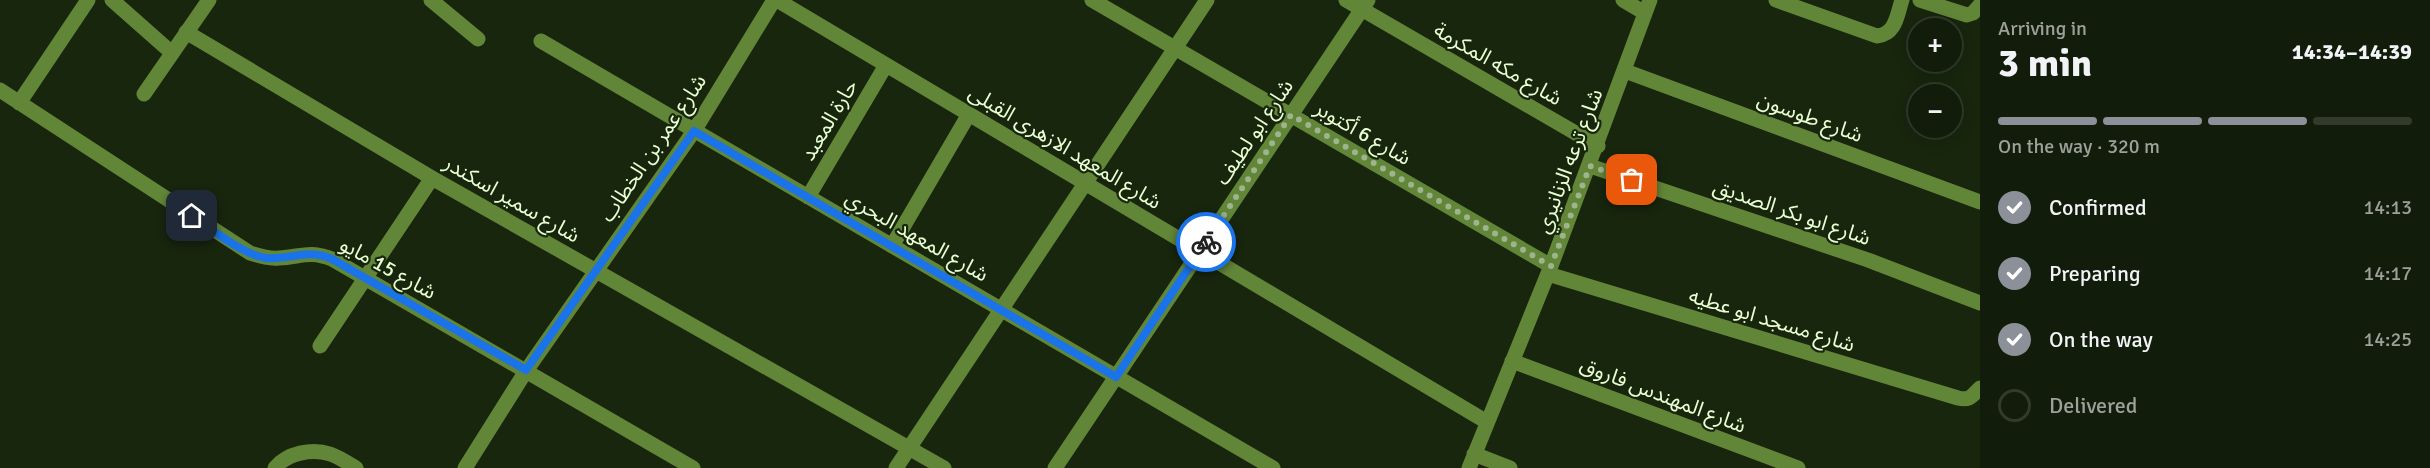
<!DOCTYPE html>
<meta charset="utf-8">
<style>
:root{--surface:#121c0a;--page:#1b2513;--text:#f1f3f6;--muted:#9ca19c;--line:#313a2b;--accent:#8c9099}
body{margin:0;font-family:Signika,"Noto Sans Arabic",sans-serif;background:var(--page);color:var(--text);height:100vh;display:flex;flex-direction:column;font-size:22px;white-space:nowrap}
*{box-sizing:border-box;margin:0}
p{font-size:20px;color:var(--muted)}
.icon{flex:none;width:33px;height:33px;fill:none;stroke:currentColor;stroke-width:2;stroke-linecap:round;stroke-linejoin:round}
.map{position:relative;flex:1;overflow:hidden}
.sheet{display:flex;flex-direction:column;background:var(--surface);width:450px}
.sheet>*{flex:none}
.buttons{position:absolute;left:1908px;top:18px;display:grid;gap:12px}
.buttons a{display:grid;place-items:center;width:54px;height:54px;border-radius:50%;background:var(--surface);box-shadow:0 3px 15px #0003,0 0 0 2px var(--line);font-size:30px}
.pin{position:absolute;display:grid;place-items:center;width:51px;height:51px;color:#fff;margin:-26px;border-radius:12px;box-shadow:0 3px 9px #0006}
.courier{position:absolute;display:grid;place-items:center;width:60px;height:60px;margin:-30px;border:4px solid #1a73e8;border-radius:50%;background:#fff;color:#222;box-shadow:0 2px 8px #0007}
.summary em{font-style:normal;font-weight:800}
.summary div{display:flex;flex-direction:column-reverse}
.summary{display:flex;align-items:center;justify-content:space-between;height:102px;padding:0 18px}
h1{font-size:39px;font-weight:800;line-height:45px}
.bar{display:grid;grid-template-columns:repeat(4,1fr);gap:9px 6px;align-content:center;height:72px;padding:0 18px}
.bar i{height:8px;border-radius:4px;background:var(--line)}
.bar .current{background:var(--accent)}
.bar p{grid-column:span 4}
ol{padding:0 18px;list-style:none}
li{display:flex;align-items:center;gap:18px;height:66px}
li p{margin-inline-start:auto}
li .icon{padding:6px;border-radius:50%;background:var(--accent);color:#fff;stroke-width:4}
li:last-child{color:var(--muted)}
li i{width:33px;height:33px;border:3px solid var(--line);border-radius:50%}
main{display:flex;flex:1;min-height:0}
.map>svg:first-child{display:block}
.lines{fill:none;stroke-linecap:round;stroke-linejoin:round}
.minor{stroke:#628638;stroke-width:15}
.done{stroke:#9fb38e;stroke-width:6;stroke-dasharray:0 10.8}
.route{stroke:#1a73e8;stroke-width:8}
.labels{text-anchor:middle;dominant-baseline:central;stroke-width:4.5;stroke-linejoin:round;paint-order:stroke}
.street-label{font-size:21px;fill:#e8ffd3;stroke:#18260e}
</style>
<main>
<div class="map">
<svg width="1980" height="468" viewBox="0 0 1980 468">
<rect width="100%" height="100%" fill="#18260e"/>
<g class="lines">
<path class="minor" d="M112,0L172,53
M431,0L478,39
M777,0L1487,422
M1092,0L1551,266
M1346,0L1598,146
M1623,0L1645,13
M1776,0L1877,36C1896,34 1897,15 1902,0
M1920,0L1967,15L1973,13L1980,5
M186,32L432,178L944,468
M541,41L1273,468
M1625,71L1980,202
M0,90L250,253C260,256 269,259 279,258C301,257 309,250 332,259L693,468
M144,94L209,0
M19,103L88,0
M1590,166L1868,260L1980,303
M808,197L886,65
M892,246L969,114
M1548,274L1958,398C1970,401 1972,396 1980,388
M320,346L432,178
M1512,361L1798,468
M1474,454L1510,468
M275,468C287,453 312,448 330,454C339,457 348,463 356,468
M465,468L526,371L694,131L774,0
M896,468L1207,0
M1055,468L1368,0
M1469,468L1551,266L1650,0"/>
</g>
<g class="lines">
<path class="done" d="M1206,242L1291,115L1551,266L1590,166L1632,180"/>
<path class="route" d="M192,216C212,229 243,255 266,258C292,260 306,248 332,259L526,370L694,131L1116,377L1206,242"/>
</g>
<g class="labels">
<g class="street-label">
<text transform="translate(1498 64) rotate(30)">شارع مكه المكرمة</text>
<text transform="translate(1810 117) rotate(20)">شارع طوسون</text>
<text transform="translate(829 120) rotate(-59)">حارة المعبد</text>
<text transform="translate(1254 132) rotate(-56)">شارع ابو لطيف</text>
<text transform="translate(1363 133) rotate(30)">شارع 6 أكتوبر</text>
<text transform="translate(1065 147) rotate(31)">شارع المعهد الازهرى القبلى</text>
<text transform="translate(653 148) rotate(-56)">شارع عمر بن الخطاب</text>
<text transform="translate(1569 161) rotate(-69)">شارع ترعه الزنانيري</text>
<text transform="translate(512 199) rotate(30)">شارع سمير اسكندر</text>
<text transform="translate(1792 212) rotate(19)">شارع ابو بكر الصديق</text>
<text transform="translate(917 236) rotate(30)">شارع المعهد البحري</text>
<text transform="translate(388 268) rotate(29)">شارع 15 مايو</text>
<text transform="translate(1772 320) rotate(17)">شارع مسجد ابو عطيه</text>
<text transform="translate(1663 395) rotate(21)">شارع المهندس فاروق</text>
</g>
</g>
</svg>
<div class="buttons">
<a>+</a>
<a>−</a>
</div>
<div class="pin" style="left:1632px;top:180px;background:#ea580c"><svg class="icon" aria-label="bag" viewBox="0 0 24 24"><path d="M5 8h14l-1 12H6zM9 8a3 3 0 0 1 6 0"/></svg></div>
<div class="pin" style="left:192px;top:216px;background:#1f2937"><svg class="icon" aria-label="home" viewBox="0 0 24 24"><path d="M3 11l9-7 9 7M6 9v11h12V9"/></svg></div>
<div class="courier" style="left:1206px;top:242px"><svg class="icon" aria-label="bike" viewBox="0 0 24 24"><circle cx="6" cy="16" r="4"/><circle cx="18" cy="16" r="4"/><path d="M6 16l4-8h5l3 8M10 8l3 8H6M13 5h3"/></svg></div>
</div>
<section class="sheet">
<div class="summary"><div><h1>3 min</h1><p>Arriving in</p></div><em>14:34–14:39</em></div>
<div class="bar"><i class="current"></i><i class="current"></i><i class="current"></i><i></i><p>On the way · 320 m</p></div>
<ol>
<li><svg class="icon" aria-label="check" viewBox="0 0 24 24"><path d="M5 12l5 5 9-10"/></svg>Confirmed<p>14:13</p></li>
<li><svg class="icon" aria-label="check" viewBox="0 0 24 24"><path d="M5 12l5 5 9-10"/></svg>Preparing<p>14:17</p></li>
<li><svg class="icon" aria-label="check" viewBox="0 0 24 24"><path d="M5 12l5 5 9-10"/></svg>On the way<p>14:25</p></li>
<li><i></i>Delivered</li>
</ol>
</section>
</main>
